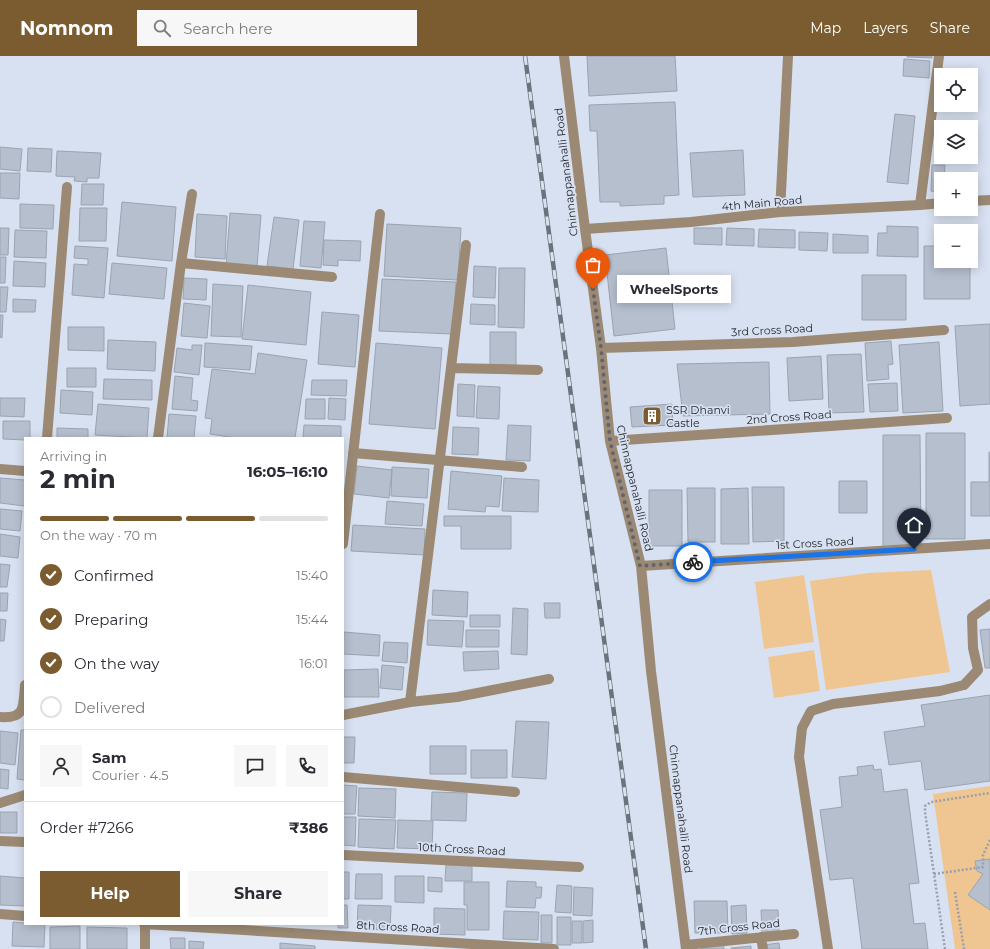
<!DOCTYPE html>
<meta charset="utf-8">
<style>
:root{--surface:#fff;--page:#f7f7f7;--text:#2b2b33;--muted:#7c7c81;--line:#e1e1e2;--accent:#7b5c31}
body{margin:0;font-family:Montserrat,sans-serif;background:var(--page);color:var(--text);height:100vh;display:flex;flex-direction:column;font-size:15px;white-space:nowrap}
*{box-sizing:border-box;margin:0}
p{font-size:13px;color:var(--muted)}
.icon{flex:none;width:22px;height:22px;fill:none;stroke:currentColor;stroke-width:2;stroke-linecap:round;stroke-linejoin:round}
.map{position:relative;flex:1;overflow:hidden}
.drawer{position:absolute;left:24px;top:381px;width:320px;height:488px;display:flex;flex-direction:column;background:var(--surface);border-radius:0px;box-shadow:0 2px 10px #0003}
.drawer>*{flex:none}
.controls{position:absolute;left:934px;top:12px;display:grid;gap:8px}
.controls a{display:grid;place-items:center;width:44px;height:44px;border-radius:0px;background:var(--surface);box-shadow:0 2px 10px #0003;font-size:20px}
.pin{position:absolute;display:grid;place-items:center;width:34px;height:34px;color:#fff;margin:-41px -17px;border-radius:50% 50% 50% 0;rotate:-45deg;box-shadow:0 0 4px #0007}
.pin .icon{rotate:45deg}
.courier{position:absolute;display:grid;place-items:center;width:40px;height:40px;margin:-20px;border:3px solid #1a73e8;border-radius:50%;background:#fff;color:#222;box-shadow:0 1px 5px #0007}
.bubble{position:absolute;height:28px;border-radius:0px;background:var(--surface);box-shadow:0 2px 10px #0003;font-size:13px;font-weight:700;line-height:28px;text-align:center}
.overview em{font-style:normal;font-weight:700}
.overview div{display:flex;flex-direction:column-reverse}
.overview{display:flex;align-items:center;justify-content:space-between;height:68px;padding:0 16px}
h1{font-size:26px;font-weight:700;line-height:30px}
.bar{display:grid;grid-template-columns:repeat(4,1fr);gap:6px 4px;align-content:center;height:48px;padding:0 16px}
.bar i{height:5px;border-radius:3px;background:var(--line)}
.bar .selected{background:var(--accent)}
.bar p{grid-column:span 4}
.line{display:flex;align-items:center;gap:10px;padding:0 16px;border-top:1px solid var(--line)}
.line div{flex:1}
.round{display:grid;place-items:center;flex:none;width:42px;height:42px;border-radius:0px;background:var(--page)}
ol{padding:0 16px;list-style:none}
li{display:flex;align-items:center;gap:12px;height:44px}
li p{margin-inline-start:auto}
li .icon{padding:4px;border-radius:50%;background:var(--accent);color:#fff;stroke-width:4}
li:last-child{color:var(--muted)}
li i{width:22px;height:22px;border:2px solid var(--line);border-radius:50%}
.primary-button{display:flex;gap:8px;margin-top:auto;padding:8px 16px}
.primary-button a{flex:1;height:46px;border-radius:0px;background:var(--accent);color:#fff;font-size:16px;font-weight:700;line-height:46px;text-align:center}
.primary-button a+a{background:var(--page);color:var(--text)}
header{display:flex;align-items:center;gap:24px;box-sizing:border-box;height:56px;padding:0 20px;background:var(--accent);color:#fff}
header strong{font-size:19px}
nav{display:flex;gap:22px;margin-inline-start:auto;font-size:14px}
.search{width:280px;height:36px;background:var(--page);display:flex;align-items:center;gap:10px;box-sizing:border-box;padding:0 14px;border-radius:0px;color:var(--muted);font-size:15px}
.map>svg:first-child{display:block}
.green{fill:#efc691}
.building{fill:#b6bfce;stroke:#9ba3b2}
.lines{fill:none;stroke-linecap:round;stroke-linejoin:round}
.path{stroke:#999fac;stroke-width:2.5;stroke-dasharray:2 2;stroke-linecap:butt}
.minor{stroke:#9b8973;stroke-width:10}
.rail-casing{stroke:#6c727c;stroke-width:4.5}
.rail{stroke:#d8e1f1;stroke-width:3;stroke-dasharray:9;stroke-linecap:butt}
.done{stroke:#5f646e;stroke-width:4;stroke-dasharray:0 7.2}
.route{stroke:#1a73e8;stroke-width:5}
.labels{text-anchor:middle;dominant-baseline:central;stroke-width:3.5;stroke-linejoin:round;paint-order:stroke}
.street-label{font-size:11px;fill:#1e2127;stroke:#d8e1f1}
.poi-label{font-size:11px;fill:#1e2127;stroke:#d8e1f1;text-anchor:start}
</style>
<header>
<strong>Nomnom</strong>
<div class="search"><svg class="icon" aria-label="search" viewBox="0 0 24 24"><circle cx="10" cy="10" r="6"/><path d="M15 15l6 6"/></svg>Search here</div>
<nav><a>Map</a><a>Layers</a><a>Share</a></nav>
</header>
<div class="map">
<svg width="990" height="893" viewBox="0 0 990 893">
<rect width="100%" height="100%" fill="#d8e1f1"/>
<path class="green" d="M931,514L950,616L826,634L810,525L869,517Z
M804,519L814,586L764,593L755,526Z
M814,594L820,635L774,642L768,601Z
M990,730V893H955L933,738Z"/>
<path class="building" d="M587,0H675L677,35L589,40Z
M907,0H932V2L907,1Z
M904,3L930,5L929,22L903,20Z
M675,46L679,139L664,140V148L620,150V146H600L597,75H590L589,49Z
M895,58L915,60L908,128L887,126Z
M0,91L22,93L20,115L0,113Z
M28,92L52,93L51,116L27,115Z
M743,94L745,139L693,141L690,97Z
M57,95L101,97L99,122H87V126L74,125L75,121L56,120Z
M932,109H945L944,123H941V136L931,135Z
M0,117H20L19,143L0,142Z
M82,128H104L103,149H81Z
M122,146L176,151L172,205L117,200Z
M20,148L54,149L53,173L20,172Z
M80,152H107L106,185H79Z
M230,157L261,159L257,211L226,209Z
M197,158L227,160L225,203L195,201Z
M274,161L299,164L293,213L267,210Z
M304,165L325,166L321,212L300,210Z
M387,168L461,172L458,224L384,220Z
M887,170L918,171V201L877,200L878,177H887Z
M0,172H9L8,199H0Z
M694,172H722V189L694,188Z
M727,172L754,173V190L726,189Z
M759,173L795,174V192L758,191Z
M15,174L47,175L46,202L14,201Z
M799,176L828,177L827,195L799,194Z
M833,178L868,180V197H833Z
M324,184L361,185L360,205L338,204V210L323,209Z
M75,190L108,192L104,242L72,239L74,208L88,209V203L74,202Z
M924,190H941V205H970V243H924Z
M666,192L675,273L614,280L605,199Z
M0,201H6L5,227H0Z
M14,205L46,207L45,231L13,230Z
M112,207L167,212L164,243L109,238Z
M474,210L496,211L495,242L473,241Z
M499,212H525L524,272L498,271Z
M862,219H906V264H862Z
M184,222L207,223L206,244L183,243Z
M382,223L456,226L453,278L379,275Z
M213,228L243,230L241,281L211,280Z
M248,229L311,236L306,289L242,283Z
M0,231H8L6,256H0Z
M13,243L36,244L35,256H13Z
M184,247L210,250L207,282L181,280Z
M471,248L495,249V269L470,268Z
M322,256L359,259L355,311L318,308Z
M0,259H3L2,282L0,281Z
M990,268V348L960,350L955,270Z
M68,271H104V295L68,294Z
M490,276H516V311H490Z
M108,284L156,286L155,315L107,313Z
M891,285L893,308L888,309L889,323L867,325L865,287Z
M939,286L943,355L903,357L899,289Z
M205,287L252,290L250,314L204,311Z
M376,287L442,292L435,373L369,368Z
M192,289H202L199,319L174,316L177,292L192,294Z
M258,297L307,304L295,382H236L210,378L212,363L205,362L212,313L255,318Z
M861,298L864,356L829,357L827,299Z
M821,300L823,343L789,345L787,302Z
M769,306L770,358L683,360L677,308Z
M67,312H96V331H67Z
M175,320L193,322L191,344L198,345L197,355L172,353Z
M104,323L152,324V344L103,343Z
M312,324H347L346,340L311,339Z
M897,327L898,355L870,356L868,328Z
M458,328L475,329L474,361L457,360Z
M478,330L500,331L499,363L476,362Z
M61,334L93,336L92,359L60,357Z
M0,342H25L24,361L0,360Z
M329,342L346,343L345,364L328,363Z
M306,343H325V363H305Z
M98,348L149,352L147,382L95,379Z
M672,348L673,369L632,371L630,351Z
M169,358L196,360L194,382H167Z
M3,365H30V382H25V384L3,383Z
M304,369L341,370V382H303Z
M508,369L531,370L530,405L506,404Z
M453,371L479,372L478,399L452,398Z
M57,372L88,373V382H57Z
M926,377H965V483H926Z
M883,379H920L921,490L883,491Z
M989,396H990V460H971V426H989Z
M357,410L392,414L389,442L354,438Z
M392,411L429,413L427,442L391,440Z
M451,415L502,420L499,451L486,450L485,456L448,453Z
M0,422L25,424V450L0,447Z
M504,422L539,424L538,456L502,455Z
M839,425H867V457H839Z
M752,431H784V485L753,486Z
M687,432H715V486H688Z
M748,432L749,488H721V433Z
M649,434H682V490H649Z
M387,445L424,448L422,470L385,468Z
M0,453L22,455L20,475L0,473Z
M444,460H511V493H461V470H444Z
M353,469L425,473L424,499L351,495Z
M0,478L20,481L18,502L0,500Z
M0,508L10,509L7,531H0Z
M433,534L468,536L467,561L432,559Z
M0,537H8L7,555H0Z
M544,547H560V562H545Z
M513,552L528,553L527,599L511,598Z
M470,559H500V571H470Z
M0,563L6,564L4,585H0Z
M428,564L464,565L462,591L427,589Z
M990,573V612H985L980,574Z
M466,574H499V591H466Z
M344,576L380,579L379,600L343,598Z
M384,586L408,587L407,607L382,605Z
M498,595L499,613L464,615L463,596Z
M382,609L404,611L402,634L380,632Z
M378,613L379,641H344V614Z
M990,639V725L925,734L921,705L889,709L884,676L925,670L921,649Z
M516,665L549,666L546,723L512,721Z
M21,674H25V724L17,723Z
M0,675L18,677L15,709L0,707Z
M343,681H355L354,707H343Z
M430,690H466V718H430Z
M471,694H507V722H471Z
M873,709L874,714L881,713L884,736L907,733L919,827L909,828L914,868L925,867L928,893H862L853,822L830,824L820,754L842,751L839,721L858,719L857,711Z
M0,713L9,714L8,733L0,732Z
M343,729L357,730L355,758H343Z
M359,732L396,733L395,762L358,760Z
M432,736L467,737L466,765L431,764Z
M0,756H17V777H0Z
M343,761H356L355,790L343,789Z
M359,763L396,764L394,793L358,791Z
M398,764L433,765L432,793L397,792Z
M990,803V854L968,839L983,818L977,815L975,805Z
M446,809L472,810V825H445Z
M343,816H349V843H343Z
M356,818H382V843H355Z
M0,820L25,822V850L0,849Z
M395,820H424V847L395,846Z
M428,821L442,822V836L428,835Z
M507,825L536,826V831H542L541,842H536L535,852L506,851Z
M464,826H489V874H467V849H464Z
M557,829L572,830L571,857L555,856Z
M574,831L593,832L592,860L573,859Z
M694,845H727L728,877H695Z
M343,849H347L348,872H338V868H343Z
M358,849L391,850L390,874L357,873Z
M746,849L747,877L732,878L731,850Z
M434,852L465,853V879L434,878Z
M761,854H778L779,875L762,876Z
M504,855L539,856L538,884L503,883Z
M541,859H552V887H541Z
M557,861H571V889H557Z
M593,864V886L583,887V865Z
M572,865H582V887H572Z
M13,866L25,867V868H45L44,891L12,890Z
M80,870V893H50V871Z
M87,871L127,872V893H87Z
M170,882H185V893H171Z
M189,885L204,886L203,893H189Z
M280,887L315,890V893H280Z
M723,887L724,893H701V889Z
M779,887L780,893H764L763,889Z
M751,890V893H731V892Z"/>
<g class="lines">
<path class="path" d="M934,818L983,811V799L990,784
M955,836L964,893
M945,893L925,756V750L931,746L990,737"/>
<path class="minor" d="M564,0L585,173L601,292L610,385L641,510L651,615L686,893
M971,145L990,144
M920,149L939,0
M780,156L788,0
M585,173L691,166L780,156L920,149L941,147
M181,207L192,138
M601,292L793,286L944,274
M451,312L538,314
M47,382L67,131
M158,382L181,207L332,221
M610,385L947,362
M353,397L522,411
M0,413L25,415
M343,488L380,158
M641,510L990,488
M410,646L466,189
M343,659L410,646L457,641L549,623
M0,661C26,663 23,650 25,629
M343,721L515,736
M0,747L25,739
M0,785L25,786
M343,799L579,811
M0,858L25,860
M144,868L554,893
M145,868V893
M761,881L763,893
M686,889L794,878
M828,893L799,701L802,672L811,655L833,648L940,635L964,629L978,614L973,592L972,561L990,548"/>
<defs>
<path id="rail" d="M525,0L646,893"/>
</defs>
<use href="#rail" class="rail-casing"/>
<use href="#rail" class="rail"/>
</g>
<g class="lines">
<path class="done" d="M593,233L601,292L610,385L640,510L693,506"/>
<path class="route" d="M693,506L914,493"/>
</g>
<defs>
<symbol id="building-square" viewBox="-11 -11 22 22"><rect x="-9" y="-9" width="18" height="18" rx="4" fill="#7b5c31" stroke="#d8e1f1"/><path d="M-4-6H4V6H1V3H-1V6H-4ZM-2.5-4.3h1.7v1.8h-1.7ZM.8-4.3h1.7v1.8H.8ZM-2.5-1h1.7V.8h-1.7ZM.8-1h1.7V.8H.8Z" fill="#fff"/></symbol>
</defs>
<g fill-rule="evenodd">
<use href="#building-square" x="641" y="349" width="22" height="22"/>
</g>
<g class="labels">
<g class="street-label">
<text transform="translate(566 116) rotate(-97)">Chinnappanahalli Road</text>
<text transform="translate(762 147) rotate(-5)">4th Main Road</text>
<text transform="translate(772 274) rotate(-3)">3rd Cross Road</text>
<text transform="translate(789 361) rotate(-4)">2nd Cross Road</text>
<text transform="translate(635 432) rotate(77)">Chinnappanahalli Road</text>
<text transform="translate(815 487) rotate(-3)">1st Cross Road</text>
<text transform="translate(681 753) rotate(83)">Chinnappanahalli Road</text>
<text transform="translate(462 793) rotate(3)">10th Cross Road</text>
<text transform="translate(398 871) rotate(3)">8th Cross Road</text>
<text transform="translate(739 871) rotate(-6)">7th Cross Road</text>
</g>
<g class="poi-label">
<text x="666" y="354">SSR Dhanvi<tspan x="666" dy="13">Castle</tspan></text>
</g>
</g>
</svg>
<div class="controls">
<a><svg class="icon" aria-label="locate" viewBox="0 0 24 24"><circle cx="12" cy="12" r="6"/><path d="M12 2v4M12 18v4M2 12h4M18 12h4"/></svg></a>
<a><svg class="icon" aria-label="layers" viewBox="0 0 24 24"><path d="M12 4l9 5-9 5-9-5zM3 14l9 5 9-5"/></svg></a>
<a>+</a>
<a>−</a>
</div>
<div class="pin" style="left:593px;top:233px;background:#ea580c"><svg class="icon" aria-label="bag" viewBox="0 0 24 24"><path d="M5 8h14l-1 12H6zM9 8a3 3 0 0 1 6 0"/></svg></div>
<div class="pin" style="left:914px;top:493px;background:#1f2937"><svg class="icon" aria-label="home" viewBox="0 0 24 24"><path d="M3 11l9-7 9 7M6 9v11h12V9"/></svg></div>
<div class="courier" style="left:693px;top:506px"><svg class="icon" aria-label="bike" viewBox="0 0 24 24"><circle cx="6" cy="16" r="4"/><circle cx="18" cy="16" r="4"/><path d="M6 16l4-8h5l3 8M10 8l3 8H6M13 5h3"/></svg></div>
<div class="bubble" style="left:617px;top:219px;width:114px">WheelSports</div>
<section class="drawer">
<div class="overview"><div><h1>2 min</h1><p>Arriving in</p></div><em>16:05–16:10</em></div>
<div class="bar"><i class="selected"></i><i class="selected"></i><i class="selected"></i><i></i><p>On the way · 70 m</p></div>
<ol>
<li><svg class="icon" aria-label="check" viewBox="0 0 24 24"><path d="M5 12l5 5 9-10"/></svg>Confirmed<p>15:40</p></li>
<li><svg class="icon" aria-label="check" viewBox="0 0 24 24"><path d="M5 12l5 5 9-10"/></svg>Preparing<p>15:44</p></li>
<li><svg class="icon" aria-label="check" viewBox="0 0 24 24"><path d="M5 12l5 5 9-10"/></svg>On the way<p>16:01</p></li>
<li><i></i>Delivered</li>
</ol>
<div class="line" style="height:72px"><a class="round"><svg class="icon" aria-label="person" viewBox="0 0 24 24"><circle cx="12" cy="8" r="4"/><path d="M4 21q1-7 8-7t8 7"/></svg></a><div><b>Sam</b><p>Courier · 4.5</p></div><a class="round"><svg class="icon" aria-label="chat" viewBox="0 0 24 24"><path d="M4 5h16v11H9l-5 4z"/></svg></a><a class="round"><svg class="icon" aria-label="phone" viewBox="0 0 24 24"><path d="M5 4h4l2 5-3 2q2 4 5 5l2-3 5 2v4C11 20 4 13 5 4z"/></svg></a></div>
<div class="line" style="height:52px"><div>Order #7266</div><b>₹386</b></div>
<div class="primary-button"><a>Help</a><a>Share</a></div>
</section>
</div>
